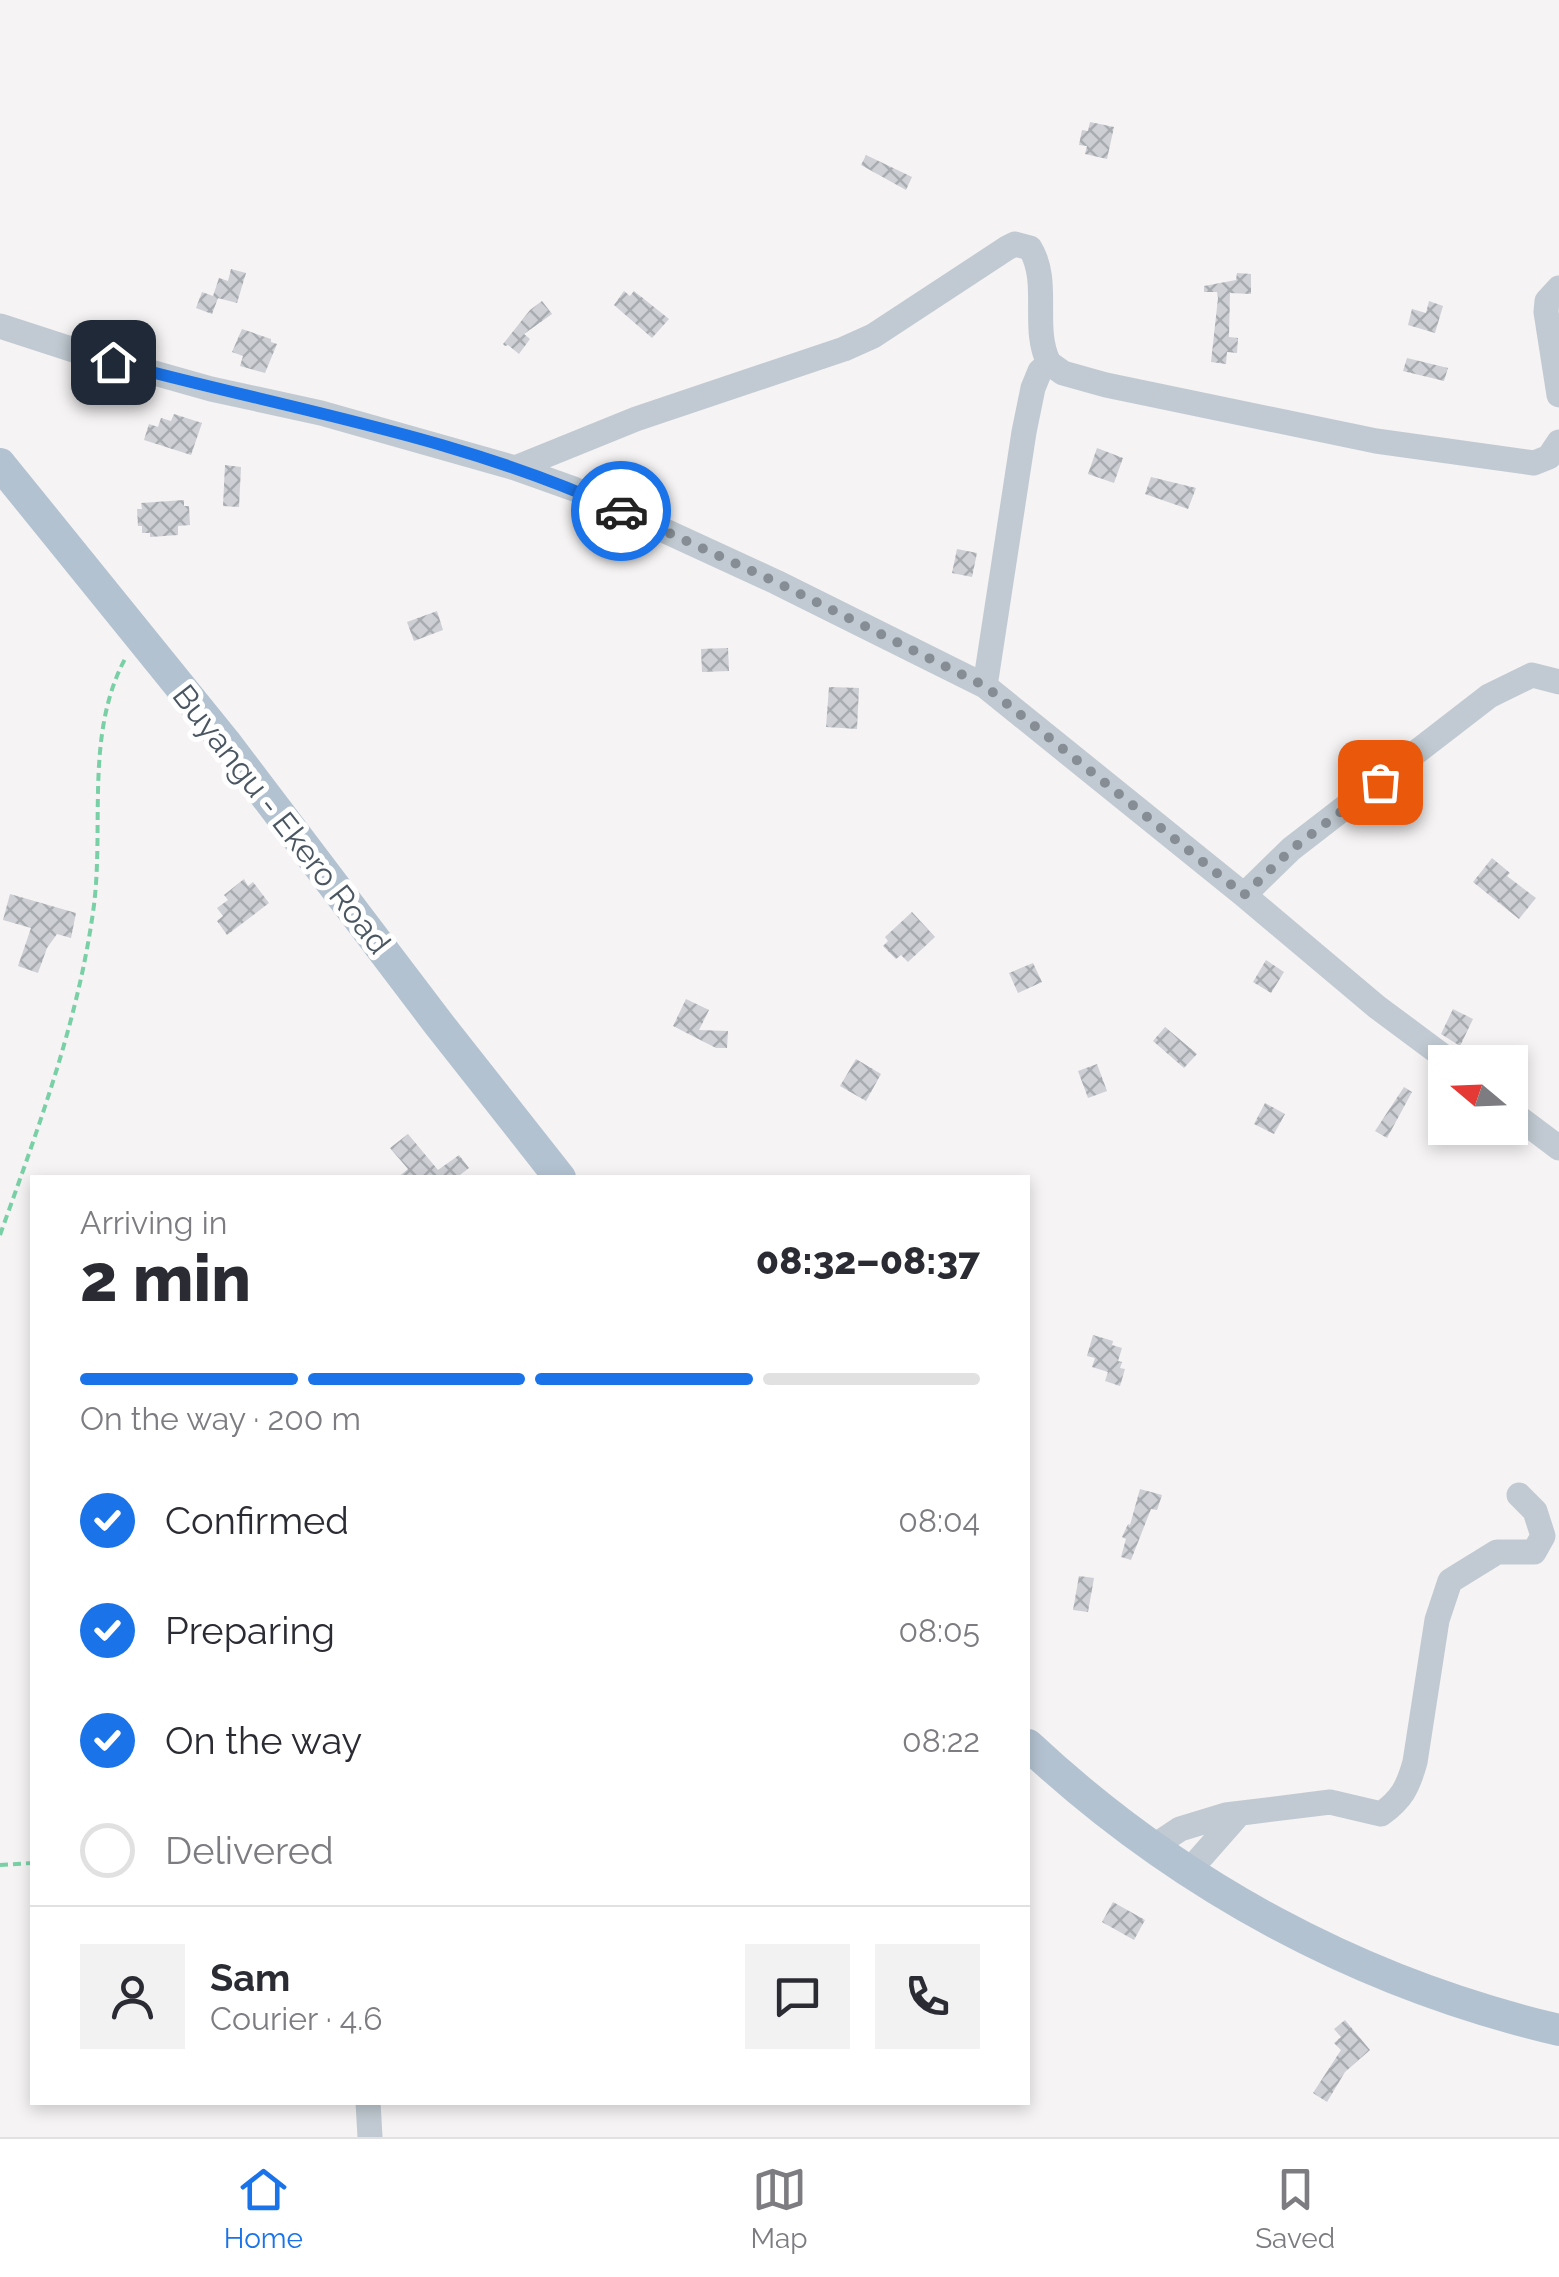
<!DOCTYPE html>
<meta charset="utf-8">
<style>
:root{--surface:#fff;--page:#f2f2f3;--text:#2b2b33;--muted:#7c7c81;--line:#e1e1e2;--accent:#1a73e8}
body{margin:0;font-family:Raleway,sans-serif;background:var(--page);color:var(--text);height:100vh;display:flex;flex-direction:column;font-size:38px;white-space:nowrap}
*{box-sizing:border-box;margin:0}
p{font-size:32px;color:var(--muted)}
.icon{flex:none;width:55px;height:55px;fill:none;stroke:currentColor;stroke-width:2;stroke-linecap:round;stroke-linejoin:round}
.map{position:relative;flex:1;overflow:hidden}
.side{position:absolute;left:30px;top:1175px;width:1000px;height:930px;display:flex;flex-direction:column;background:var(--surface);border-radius:0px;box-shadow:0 5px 15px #0003}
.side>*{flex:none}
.needle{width:65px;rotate:289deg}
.buttons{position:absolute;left:1428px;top:1045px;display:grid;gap:20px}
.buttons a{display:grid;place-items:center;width:100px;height:100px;border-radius:0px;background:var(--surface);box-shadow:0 5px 15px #0003;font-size:50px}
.pin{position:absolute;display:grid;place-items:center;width:85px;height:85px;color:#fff;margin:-42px;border-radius:20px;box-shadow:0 5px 15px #0006}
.courier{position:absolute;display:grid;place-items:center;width:100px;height:100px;margin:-50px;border:8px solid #1a73e8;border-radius:50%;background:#fff;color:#222;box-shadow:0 2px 12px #0007}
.headline em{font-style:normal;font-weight:800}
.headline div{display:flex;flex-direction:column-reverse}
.headline{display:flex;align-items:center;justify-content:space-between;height:170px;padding:0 50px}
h1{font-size:65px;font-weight:800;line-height:75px}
.bar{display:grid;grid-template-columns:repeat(4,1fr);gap:15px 10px;align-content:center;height:120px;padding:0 50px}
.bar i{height:12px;border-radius:8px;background:var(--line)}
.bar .on{background:var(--accent)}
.bar p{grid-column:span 4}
.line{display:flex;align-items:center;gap:25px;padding:0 50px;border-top:2px solid var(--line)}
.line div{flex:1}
.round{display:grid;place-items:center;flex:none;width:105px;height:105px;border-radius:0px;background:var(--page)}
ol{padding:0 50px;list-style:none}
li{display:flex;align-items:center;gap:30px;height:110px}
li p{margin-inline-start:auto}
li .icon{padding:10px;border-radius:50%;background:var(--accent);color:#fff;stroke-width:4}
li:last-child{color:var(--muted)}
li i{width:55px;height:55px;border:5px solid var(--line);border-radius:50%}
.menu{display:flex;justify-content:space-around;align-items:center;height:140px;border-top:2px solid var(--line);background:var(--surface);font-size:28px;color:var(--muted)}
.menu a{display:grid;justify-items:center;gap:5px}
.menu .on{color:var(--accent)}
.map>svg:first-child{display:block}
.building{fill:url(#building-cross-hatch)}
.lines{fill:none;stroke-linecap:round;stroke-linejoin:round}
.path{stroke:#7ad0a6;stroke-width:4;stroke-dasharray:8 5;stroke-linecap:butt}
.minor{stroke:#c1cad2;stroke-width:25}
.major{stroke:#b3c2d1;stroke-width:32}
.done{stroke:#868d94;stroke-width:10;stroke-dasharray:0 18}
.route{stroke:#1a73e8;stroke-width:12}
.labels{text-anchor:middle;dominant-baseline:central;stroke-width:10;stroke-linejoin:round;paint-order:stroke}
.street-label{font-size:32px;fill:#4a5661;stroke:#fff}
</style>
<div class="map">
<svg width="1559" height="2137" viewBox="0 0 1559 2137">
<defs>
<pattern id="building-cross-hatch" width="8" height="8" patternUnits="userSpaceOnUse" patternTransform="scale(2.5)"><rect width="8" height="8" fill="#cdcfd5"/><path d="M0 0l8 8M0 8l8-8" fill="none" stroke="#a8abb0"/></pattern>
</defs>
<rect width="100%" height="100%" fill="#f5f3f3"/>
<path class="building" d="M1090,122L1114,127L1107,159L1085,154L1087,146L1079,145L1082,130L1088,131Z
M866,155L912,177L906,190L861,165Z
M231,269L246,273L237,303L214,297L218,298L212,314L196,308L202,292L213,296L219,278L228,281Z
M1237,273L1251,274V294L1230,293L1229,337L1238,338L1237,353L1227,352L1226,364L1211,362L1218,298L1217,292H1204V286L1236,280Z
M624,291L630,296L634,291L669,319L652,338L614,305Z
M542,301L552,314L524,334L530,339L519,354L508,345L505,346L503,344L530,310Z
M1429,301L1443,306L1435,333L1408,325L1412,309L1426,313Z
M242,329L271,339V342L277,344L265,373L240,366L243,356L232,352Z
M1407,358L1448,368L1444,381L1403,371Z
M174,414L202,423L191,455L144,440L149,424L158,427L161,418L171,421Z
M1097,448L1123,458L1114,483L1088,474Z
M225,465L241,467L239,507L223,506Z
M1151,477L1196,488L1188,509L1145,494Z
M184,500V506H189L190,525L178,526V535L150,537V533H142V526H138L137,509H142L141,503Z
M957,549L977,553L972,577L952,573Z
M437,611L443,630L414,641L407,622Z
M728,648L729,671L702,672L701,649Z
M829,687L859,688L857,729L826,727Z
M1492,858L1510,873L1507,876L1536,898L1519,919L1473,882Z
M244,879L248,886L253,882L269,903L227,935L217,921L223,916L217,908L228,900L224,895Z
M10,894L76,913L71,938L57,934L47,948L38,973L18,966L31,928L3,920Z
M912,912L935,937L908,962L901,955L896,959L883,946L888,941L885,937Z
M1266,960L1284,972L1271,993L1253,982Z
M1033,963L1042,982L1018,993L1009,973Z
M686,999L709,1010L699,1030L728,1031L727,1048H716L673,1026Z
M1453,1009L1473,1019L1460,1046L1441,1034Z
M1165,1027L1197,1054L1184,1068L1153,1041Z
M856,1059L881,1074L866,1101L840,1086Z
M1097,1064L1107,1091L1088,1098L1078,1071Z
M1404,1087L1412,1092L1387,1138L1375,1131Z
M1265,1103L1285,1114L1274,1134L1254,1124Z
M408,1134L438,1170L459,1155L469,1168L456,1178H397L408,1169L390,1148Z
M1093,1335L1113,1341L1112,1345L1122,1348L1118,1361L1122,1362L1120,1368L1125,1369L1120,1386L1105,1381L1108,1372L1092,1367L1095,1358L1087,1356Z
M1140,1489L1162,1495L1157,1510L1151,1509L1131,1560L1121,1557L1126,1539L1122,1537L1128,1524L1130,1525Z
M1079,1576L1094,1578L1088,1612L1073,1610Z
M1113,1902L1145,1920L1134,1940L1102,1922Z
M1345,2020L1370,2050L1345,2072L1327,2102L1313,2093L1341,2050L1334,2043L1341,2037L1334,2029Z"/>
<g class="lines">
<path class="path" d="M0,1235C39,1126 79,1019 94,905C104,823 85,732 126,657
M0,1865L32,1863"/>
<path class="minor" d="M1559,288L1547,301L1546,312L1559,395
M0,326L80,352L211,389L321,413L515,468L574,489L776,582L985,686L1244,895L1377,1007L1451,1062
M1049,363L1063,373L1106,385L1376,441L1534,463L1549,457L1559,442
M515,468L636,419L844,349L873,336L1007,248L1015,244L1030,248C1051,282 1031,328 1049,363L1040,371L1033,388L1024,432L985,686
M1244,895L1291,849L1489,696L1532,675L1559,682
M1510,1111L1559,1148
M1153,1847L1180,1829L1226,1815L1330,1802L1381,1814C1402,1799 1408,1787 1415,1762L1437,1620L1450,1581L1497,1552H1534L1543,1536L1535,1511L1519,1495
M1188,1872L1239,1814
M368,2102L370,2137"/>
<path class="major" d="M0,464L225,742L438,1023L560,1178
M1028,1745C1178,1885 1359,1983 1559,2030"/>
</g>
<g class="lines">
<path class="done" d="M621,511L776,582L985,686L1244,895L1292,849L1380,782"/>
<path class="route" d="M113,362C282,408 461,436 621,511"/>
</g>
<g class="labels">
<g class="street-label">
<text transform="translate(282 819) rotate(52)">Buyangu - Ekero Road</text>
</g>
</g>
</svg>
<div class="buttons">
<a><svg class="needle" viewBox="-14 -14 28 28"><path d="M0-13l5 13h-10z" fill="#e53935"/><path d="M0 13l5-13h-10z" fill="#7c7c81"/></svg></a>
</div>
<div class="pin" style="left:1380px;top:782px;background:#ea580c"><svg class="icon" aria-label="bag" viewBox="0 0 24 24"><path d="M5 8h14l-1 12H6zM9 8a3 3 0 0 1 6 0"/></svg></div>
<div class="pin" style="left:113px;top:362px;background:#1f2937"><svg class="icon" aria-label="home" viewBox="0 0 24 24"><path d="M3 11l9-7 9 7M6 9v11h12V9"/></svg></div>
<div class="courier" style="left:621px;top:511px"><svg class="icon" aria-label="car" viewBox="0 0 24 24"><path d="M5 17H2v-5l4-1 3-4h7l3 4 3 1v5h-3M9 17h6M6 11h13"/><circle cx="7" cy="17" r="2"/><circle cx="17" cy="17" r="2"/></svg></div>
<section class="side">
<div class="headline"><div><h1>2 min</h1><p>Arriving in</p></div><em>08:32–08:37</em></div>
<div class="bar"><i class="on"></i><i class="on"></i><i class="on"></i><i></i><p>On the way · 200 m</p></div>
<ol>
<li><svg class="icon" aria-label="check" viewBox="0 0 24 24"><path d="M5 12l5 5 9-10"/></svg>Confirmed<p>08:04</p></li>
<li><svg class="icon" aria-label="check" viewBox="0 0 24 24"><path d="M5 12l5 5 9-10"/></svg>Preparing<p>08:05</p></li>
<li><svg class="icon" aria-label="check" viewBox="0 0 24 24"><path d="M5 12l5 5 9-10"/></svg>On the way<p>08:22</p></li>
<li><i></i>Delivered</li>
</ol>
<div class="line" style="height:180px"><a class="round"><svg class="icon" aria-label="person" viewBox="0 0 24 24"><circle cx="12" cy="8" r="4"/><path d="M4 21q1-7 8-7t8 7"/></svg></a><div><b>Sam</b><p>Courier · 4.6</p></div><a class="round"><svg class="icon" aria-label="chat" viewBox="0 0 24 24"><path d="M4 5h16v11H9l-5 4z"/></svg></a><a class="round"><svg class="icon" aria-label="phone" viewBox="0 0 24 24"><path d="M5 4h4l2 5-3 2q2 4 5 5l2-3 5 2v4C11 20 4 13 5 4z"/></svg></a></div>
</section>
</div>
<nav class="menu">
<a class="on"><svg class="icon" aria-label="home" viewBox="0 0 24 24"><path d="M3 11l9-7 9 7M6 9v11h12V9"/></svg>Home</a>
<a><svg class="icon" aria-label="map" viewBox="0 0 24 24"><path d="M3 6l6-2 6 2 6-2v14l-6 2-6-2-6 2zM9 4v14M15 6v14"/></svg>Map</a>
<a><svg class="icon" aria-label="saved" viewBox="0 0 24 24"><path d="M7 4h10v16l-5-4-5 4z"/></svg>Saved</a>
</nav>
